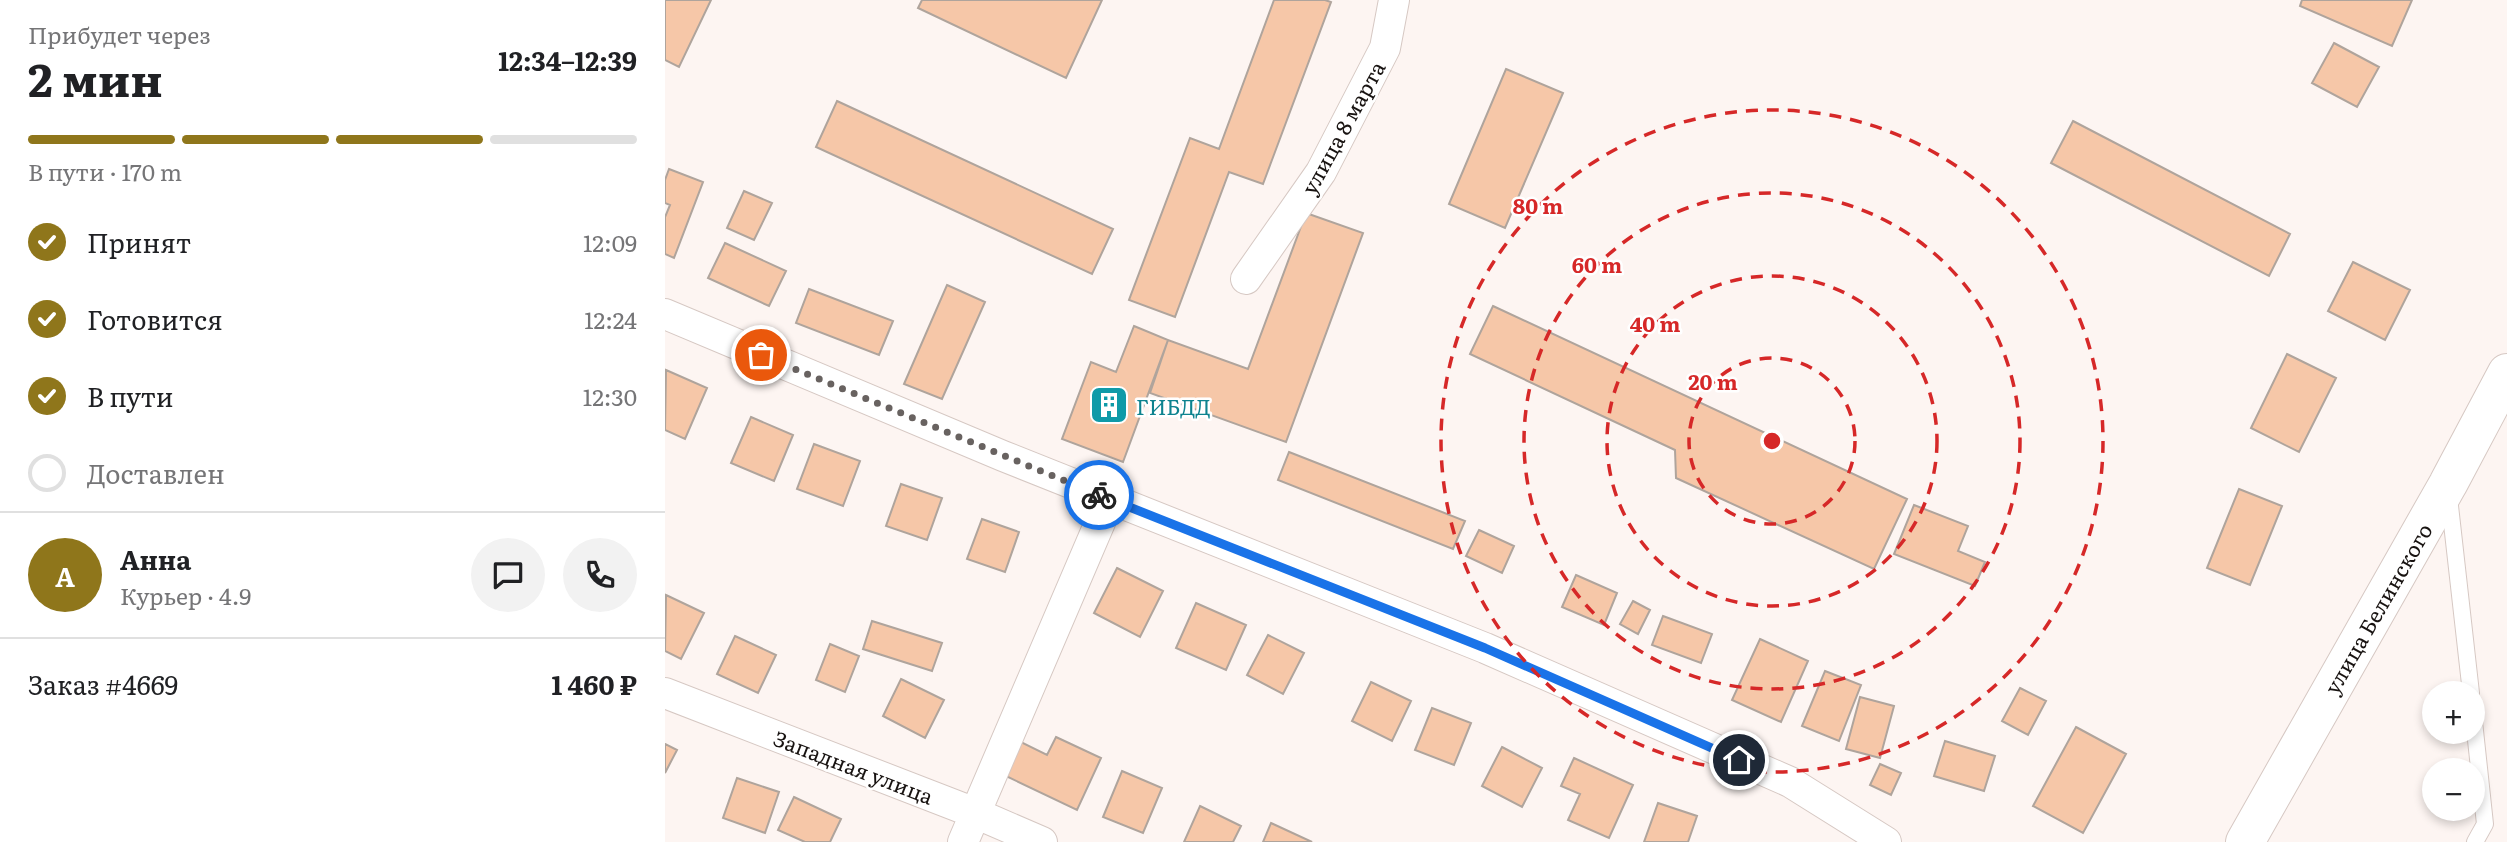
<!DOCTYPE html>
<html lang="ru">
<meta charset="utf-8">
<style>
:root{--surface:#fff;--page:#f2f2f2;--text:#202124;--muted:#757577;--line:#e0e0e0;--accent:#8f761b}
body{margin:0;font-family:Literata,serif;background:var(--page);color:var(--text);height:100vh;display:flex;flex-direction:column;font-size:26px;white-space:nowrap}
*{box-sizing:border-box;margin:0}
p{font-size:23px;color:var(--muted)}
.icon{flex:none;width:38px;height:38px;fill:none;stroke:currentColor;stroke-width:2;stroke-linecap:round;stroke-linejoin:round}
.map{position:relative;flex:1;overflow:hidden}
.sheet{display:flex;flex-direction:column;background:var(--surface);width:665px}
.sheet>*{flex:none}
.fabs{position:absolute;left:1757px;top:681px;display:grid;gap:14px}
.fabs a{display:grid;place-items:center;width:63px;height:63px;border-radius:50%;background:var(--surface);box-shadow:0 4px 10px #0003;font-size:35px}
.pin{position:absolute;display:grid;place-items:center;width:60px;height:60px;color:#fff;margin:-30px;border:4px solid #fff;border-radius:50%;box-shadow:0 2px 7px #0007}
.courier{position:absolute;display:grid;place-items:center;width:70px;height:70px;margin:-35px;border:5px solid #1a73e8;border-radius:50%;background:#fff;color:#222;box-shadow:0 2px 9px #0007}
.overview em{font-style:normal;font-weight:700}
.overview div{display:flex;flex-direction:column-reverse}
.overview{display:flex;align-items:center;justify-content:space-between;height:119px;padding:0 28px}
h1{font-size:46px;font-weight:700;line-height:52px}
.bar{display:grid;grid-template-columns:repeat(4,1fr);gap:10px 7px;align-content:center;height:84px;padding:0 28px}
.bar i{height:9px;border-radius:5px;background:var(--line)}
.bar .on{background:var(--accent)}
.bar p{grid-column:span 4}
.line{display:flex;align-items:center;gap:18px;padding:0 28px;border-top:2px solid var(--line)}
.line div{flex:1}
.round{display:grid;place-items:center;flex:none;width:74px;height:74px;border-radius:37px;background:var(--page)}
ol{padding:0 28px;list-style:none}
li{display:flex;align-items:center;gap:21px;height:77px}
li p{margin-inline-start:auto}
li .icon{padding:7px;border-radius:50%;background:var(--accent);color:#fff;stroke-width:4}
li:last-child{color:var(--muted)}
li i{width:38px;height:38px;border:4px solid var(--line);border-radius:50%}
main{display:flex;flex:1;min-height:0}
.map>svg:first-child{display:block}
.building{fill:#f6c7a8;stroke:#afa49c;stroke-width:2}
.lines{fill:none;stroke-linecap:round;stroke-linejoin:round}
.service-casing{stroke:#d6c8c3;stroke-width:18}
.minor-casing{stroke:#d6c8c3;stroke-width:32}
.primary-casing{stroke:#d6c8c3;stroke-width:40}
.service{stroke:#fff;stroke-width:16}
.minor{stroke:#fff;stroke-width:30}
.primary{stroke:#fff;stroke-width:38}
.done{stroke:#686260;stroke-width:7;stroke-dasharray:0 12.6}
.route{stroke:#1a73e8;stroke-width:9}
.ring{fill:none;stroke:#d62828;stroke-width:3.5;stroke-dasharray:12 9}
.labels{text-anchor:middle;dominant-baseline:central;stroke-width:5;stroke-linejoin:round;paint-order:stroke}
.street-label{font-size:21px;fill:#181311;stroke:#fff}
.culture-label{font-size:21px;fill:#0d838f;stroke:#fff;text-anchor:start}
.centre{fill:#d62828;stroke:#fff;stroke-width:3.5}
.ring-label{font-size:21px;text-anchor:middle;font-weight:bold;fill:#d62828;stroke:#fff;stroke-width:5;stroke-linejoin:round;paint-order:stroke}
</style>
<main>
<section class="sheet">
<div class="overview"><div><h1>2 мин</h1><p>Прибудет через</p></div><em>12:34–12:39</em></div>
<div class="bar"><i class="on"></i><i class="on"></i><i class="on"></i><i></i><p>В пути · 170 m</p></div>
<ol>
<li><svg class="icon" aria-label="check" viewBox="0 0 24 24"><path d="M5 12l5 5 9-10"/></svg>Принят<p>12:09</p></li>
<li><svg class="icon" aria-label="check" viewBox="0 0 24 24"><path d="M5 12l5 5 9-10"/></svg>Готовится<p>12:24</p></li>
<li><svg class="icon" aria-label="check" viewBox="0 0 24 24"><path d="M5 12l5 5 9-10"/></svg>В пути<p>12:30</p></li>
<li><i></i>Доставлен</li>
</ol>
<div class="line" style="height:126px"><b class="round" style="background:var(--accent);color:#fff">А</b><div><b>Анна</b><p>Курьер · 4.9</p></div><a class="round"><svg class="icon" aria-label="chat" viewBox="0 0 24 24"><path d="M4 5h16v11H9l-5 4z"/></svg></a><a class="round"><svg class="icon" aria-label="phone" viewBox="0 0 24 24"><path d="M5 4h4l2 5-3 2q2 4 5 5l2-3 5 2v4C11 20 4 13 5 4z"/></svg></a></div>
<div class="line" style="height:91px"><div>Заказ #4669</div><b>1 460 ₽</b></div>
</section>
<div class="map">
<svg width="1842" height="842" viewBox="0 0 1842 842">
<rect width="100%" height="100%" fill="#fdf5f2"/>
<path class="building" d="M0,0H46L14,67L0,60Z
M257,0H437L401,78L253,8Z
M609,0H660L666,2L598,184L564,172L510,317L464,300L525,138L554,149Z
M1637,0H1747L1727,46L1635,6Z
M1669,43L1714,67L1692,107L1647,83Z
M841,69L898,93L840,228L784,204Z
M172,101L448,229L427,274L151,147Z
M1408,121L1625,234L1604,276L1386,163Z
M4,169L38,182L9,258L0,254V217L5,205L0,203V180Z
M79,191L107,203L89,240L62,228Z
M641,213L698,233L621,442L485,393L503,340L583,369Z
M60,243L121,271L104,306L43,278Z
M1688,262L1745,290L1720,340L1663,311Z
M282,285L320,302L277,399L239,384Z
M144,289L228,321L214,355L131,323Z
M828,306L1242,499L1209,569L1011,478L1010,450L805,354Z
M469,326L503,340L458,462L397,439L426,362L451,372Z
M1622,354L1671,378L1634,452L1586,428Z
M1,370L42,388L20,439L0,430Z
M86,417L128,435L109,481L66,463Z
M149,444L195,461L178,506L132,489Z
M624,452L800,521L788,549L613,480Z
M236,484L277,498L262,540L221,526Z
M1574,489L1617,506L1585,585L1542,568Z
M1249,505L1303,526L1293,551L1320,562L1310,586L1229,554Z
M317,519L354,532L340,572L302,559Z
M814,530L849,546L837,573L801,556Z
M452,568L498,591L475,637L429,613Z
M911,575L952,593L939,625L897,607Z
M1,595L39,613L16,659L0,651Z
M968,601L985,610L973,634L955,624Z
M531,603L581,625L561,670L511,648Z
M998,616L1047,634L1036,663L987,645Z
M207,621L277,643L267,671L198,649Z
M603,635L639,653L618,694L582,675Z
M70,636L111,655L93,693L52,674Z
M1095,639L1143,661L1116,722L1067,700Z
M165,644L194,656L180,692L151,680Z
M1160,671L1196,685L1174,741L1137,726Z
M236,679L279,700L260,738L218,716Z
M706,682L746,701L727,741L687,721Z
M1355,688L1381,701L1363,735L1337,721Z
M1195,697L1229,706L1215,758L1181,749Z
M767,708L806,723L789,765L750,750Z
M1411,727L1461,754L1418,833L1368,806Z
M391,737L436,758L412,810L341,776L356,742L382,755Z
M1280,741L1330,756L1319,791L1269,776Z
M0,744L12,750L0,773Z
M837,747L877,768L857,807L817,786Z
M909,758L968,785L944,838L903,820L915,794L896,786Z
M1215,764L1236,773L1226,795L1205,785Z
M457,771L497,788L478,833L438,817Z
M72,778L114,792L100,833L58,818Z
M129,797L176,819L165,842H140L113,830Z
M993,803L1032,816L1023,842H979Z
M535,806L576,826L568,842H519Z
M606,823L647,842H598Z"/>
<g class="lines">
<defs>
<path id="service" d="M1784,497L1806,693
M1808,712L1820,824L1810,842"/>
<path id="minor" d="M581,279L656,172L720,48L729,0
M0,314L338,456L820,648L1125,782L1221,842
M0,693L310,813L377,842
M298,842L445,499"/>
<path id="primary" d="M1580,842L1783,484L1842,373"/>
</defs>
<use href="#service" class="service-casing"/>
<use href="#minor" class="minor-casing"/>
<use href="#primary" class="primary-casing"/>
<use href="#service" class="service"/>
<use href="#minor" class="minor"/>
<use href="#primary" class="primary"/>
</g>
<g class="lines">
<path class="done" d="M96,355L434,495"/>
<path class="route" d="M434,495L820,648L1074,760"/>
</g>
<g class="ring">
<circle cx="1107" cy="441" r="83"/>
<circle cx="1107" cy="441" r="165"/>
<circle cx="1107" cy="441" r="248"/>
<circle cx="1107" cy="441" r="331"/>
</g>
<defs>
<symbol id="building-square" viewBox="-11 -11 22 22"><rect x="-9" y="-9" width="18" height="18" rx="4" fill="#0f9aa8" stroke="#fff"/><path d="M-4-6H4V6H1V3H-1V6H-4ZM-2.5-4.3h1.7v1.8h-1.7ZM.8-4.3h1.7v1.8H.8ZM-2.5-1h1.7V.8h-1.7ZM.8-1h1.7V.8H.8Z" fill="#fff"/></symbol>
</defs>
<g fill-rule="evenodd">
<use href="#building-square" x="422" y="383" width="44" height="44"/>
</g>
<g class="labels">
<g class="street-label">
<text transform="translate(677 127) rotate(-61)">улица 8 марта</text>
<text transform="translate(1712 608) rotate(-60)">улица Белинского</text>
<text transform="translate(189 766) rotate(21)">Западная улица</text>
</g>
<g class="culture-label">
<text x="471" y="405">ГИБДД</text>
</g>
</g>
<circle cx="1107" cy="441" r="10" class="centre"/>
<g class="ring-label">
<text x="873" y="214">80 m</text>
<text x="932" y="273">60 m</text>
<text x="990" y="332">40 m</text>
<text x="1048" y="390">20 m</text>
</g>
</svg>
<div class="fabs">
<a>+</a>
<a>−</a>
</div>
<div class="pin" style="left:96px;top:355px;background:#ea580c"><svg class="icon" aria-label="bag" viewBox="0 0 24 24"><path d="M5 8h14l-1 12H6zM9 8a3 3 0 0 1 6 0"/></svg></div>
<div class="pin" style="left:1074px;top:760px;background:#1f2937"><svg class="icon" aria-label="home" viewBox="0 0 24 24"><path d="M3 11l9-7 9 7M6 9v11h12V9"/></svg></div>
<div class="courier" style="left:434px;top:495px"><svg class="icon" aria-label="bike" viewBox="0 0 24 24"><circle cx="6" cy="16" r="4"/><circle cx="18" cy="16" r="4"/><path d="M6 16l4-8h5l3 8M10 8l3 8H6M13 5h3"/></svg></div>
</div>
</main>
